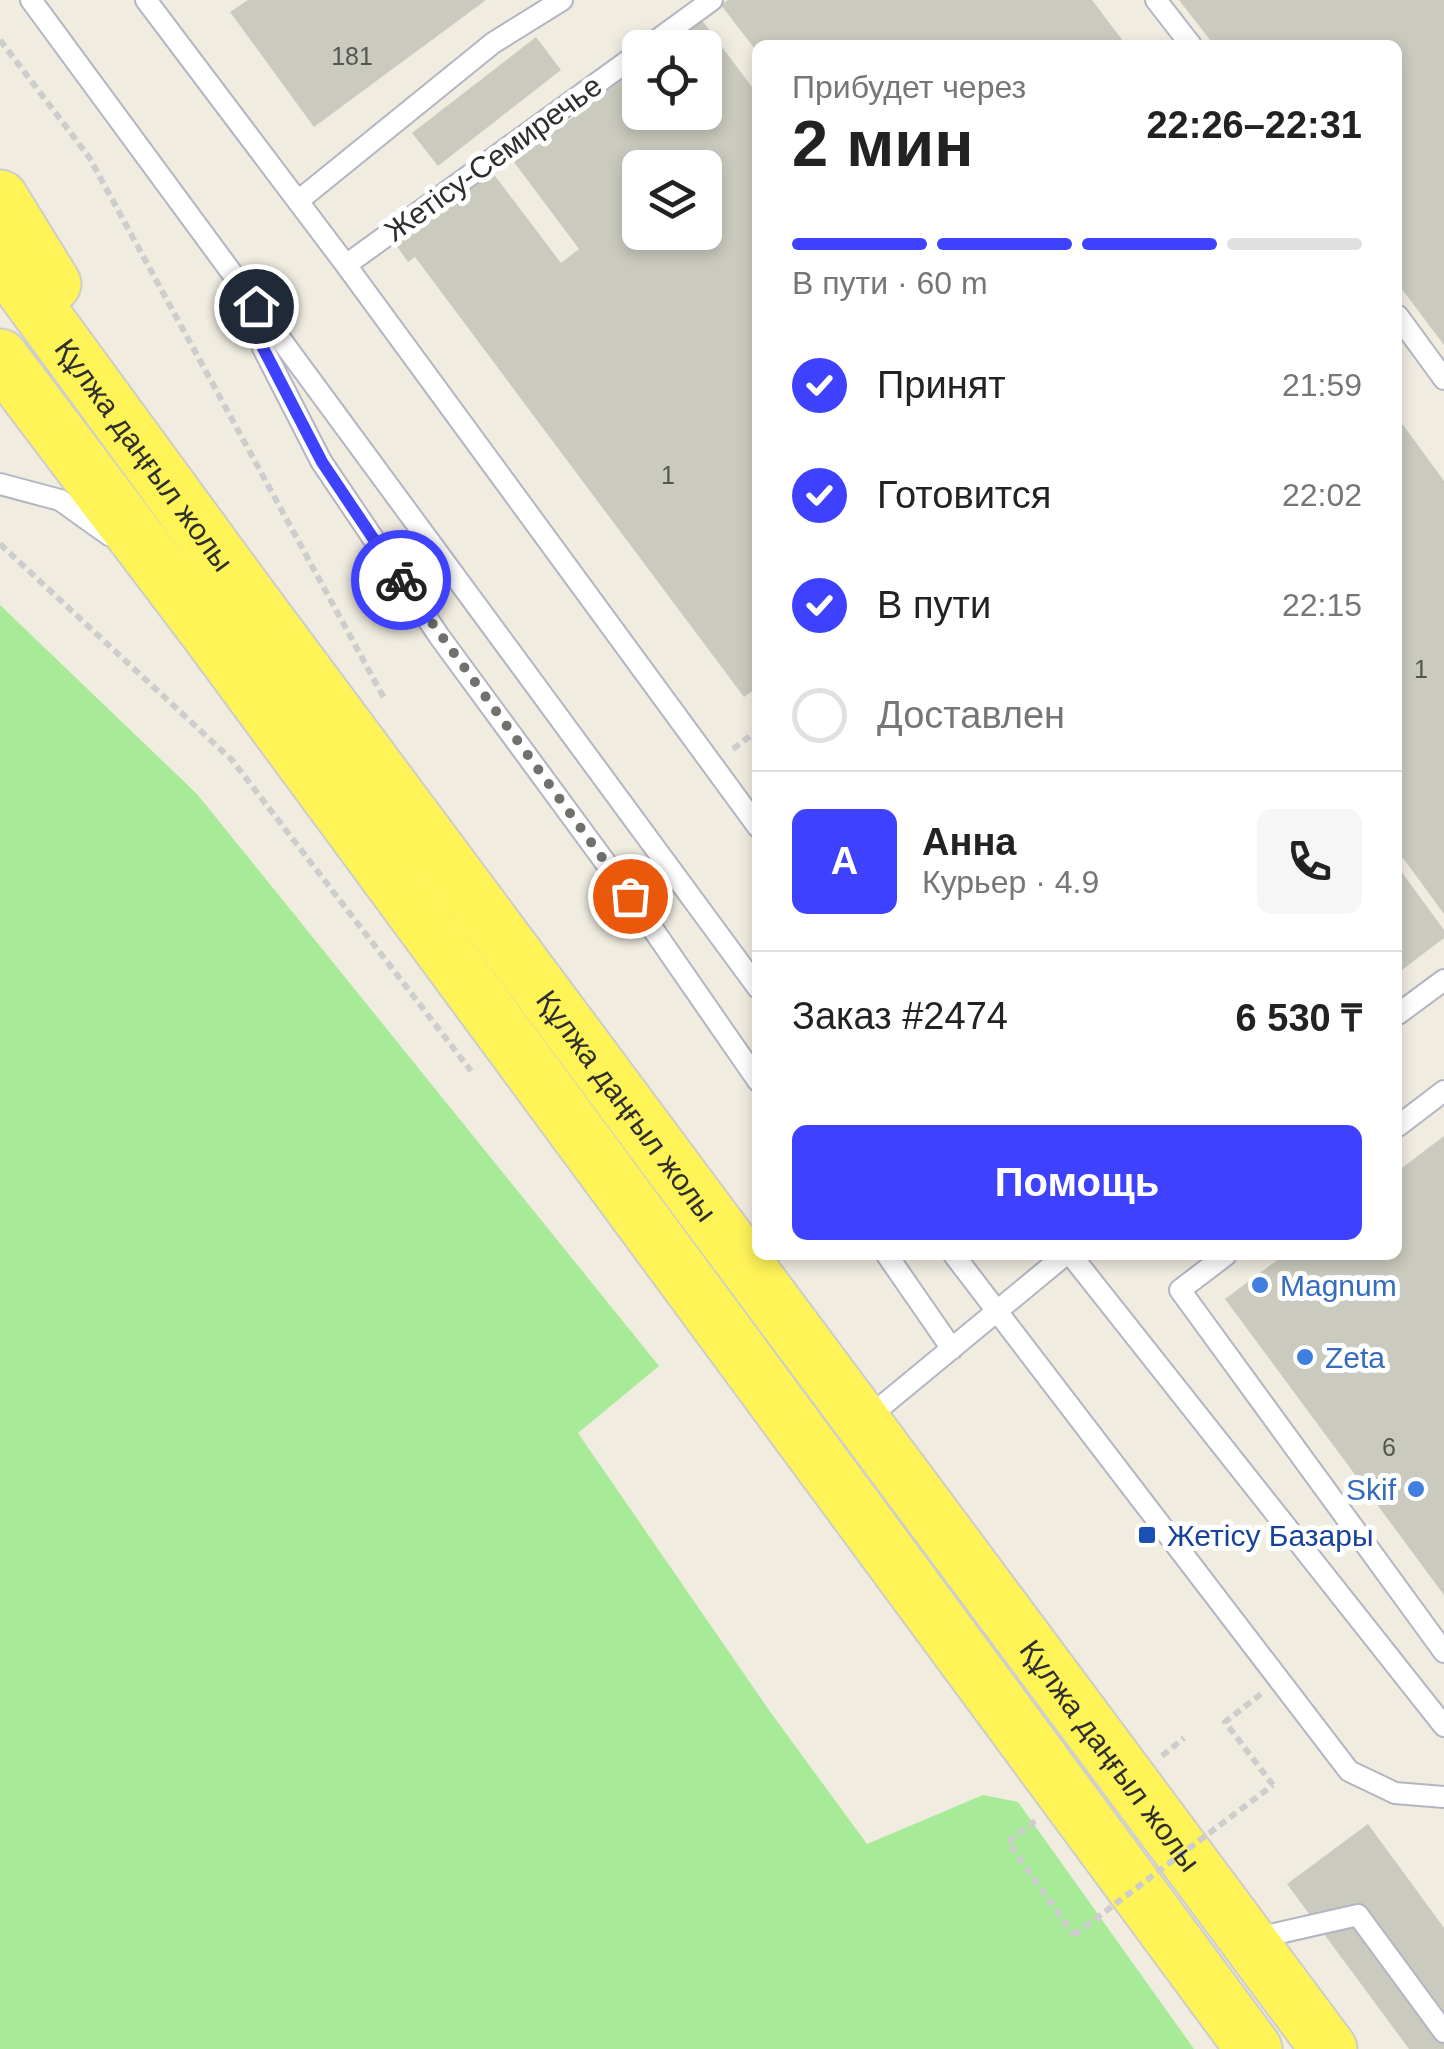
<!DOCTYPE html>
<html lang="ru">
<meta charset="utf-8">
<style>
:root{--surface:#fff;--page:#f6f6f6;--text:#222;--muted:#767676;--line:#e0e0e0;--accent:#3e42ff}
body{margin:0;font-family:Helvetica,sans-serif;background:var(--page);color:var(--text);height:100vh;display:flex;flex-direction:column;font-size:38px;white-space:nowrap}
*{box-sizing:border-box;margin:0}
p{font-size:32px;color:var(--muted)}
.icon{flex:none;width:55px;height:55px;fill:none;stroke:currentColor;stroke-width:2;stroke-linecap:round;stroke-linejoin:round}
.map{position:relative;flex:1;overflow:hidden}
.panel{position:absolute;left:752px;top:40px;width:650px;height:1220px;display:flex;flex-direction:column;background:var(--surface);border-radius:15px;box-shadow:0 5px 15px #0003}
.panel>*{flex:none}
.tools{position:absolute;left:622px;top:30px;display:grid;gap:20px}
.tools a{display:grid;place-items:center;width:100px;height:100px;border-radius:15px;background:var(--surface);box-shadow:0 5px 15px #0003;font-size:50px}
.pin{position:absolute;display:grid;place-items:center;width:85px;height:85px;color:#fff;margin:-42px;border:5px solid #fff;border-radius:50%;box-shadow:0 2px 10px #0007}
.courier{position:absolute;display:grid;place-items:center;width:100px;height:100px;margin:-50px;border:8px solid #3e42ff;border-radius:50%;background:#fff;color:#222;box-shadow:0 2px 12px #0007}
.summary em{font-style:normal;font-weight:700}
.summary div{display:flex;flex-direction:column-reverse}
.summary{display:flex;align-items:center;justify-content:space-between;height:170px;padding:0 40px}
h1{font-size:65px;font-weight:700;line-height:75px}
.bar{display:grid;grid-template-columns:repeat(4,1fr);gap:15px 10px;align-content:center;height:120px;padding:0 40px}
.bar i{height:12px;border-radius:8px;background:var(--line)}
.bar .current{background:var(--accent)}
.bar p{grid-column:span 4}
.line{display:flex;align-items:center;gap:25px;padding:0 40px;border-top:2px solid var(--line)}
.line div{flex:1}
.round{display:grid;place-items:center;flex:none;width:105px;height:105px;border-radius:15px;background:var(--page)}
ol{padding:0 40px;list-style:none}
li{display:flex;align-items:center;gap:30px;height:110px}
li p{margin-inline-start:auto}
li .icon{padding:10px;border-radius:50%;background:var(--accent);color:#fff;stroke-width:4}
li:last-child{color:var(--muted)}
li i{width:55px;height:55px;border:5px solid var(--line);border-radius:50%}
.primary-button{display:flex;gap:20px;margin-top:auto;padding:20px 40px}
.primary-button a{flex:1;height:115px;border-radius:15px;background:var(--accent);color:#fff;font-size:40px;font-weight:700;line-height:115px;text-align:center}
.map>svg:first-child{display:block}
.green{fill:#a7eb98}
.building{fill:#cbcabe;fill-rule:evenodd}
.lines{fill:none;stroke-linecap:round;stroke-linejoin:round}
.service-casing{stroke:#b4b4c2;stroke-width:24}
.primary-casing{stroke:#cdcdcd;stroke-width:59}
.path{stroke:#cdcdcd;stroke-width:6;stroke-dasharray:8 5;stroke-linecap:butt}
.service{stroke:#fff;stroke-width:20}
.primary{stroke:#fef357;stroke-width:55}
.path-bridge{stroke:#cdcdcd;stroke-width:6;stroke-dasharray:8 5;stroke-linecap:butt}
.done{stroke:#72706c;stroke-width:10;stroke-dasharray:0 18}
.route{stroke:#3e42ff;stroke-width:12}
.shop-dot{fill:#3f7fe0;stroke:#fff;stroke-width:4}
.transit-dot{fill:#1a4fb4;stroke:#fff;stroke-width:4}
.labels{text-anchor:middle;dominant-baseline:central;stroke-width:10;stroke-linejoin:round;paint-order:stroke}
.number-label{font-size:25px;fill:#555552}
.street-label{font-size:30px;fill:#2e2e2e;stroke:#fff}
.shop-label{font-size:30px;fill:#366cbe;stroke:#fff;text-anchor:start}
.transit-label{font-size:30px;fill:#164399;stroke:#fff;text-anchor:start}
</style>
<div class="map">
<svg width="1444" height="2049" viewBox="0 0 1444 2049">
<rect width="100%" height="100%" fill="#f0ece0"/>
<path class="green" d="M0,605L197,794L659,1366L578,1433L771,1713L867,1844L983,1795L1018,1802L1194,2049H0Z"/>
<path class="building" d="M248,0H486L314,127L230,12Z
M728,0H1092L1126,45H758V53L721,5Z
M1179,0H1444V345L1398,284V45H1214Z
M701,19L758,95V687L744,697L415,257L408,262L396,245L492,172L561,263L579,249L514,162L640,66V112H705V48H664ZM640,168H705V232H640Z
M536,37L561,70L438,166L412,133Z
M1398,418L1444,481V914L1403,858L1398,861Z
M1398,867L1444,930V938L1398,973Z
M1444,1136V1595L1225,1299L1284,1255H1398V1171Z
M1368,1824L1444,1928V2049H1409L1287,1884Z"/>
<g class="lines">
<defs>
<path id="service" d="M31,0L758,988
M146,0L346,265L758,827
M1156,0L1191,45
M646,48L712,0
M298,201L493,43L562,0
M346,265L640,52
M257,312L263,348L321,461L439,636L630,896L758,1081
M1398,316L1444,379
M0,484L60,500L109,535
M1398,1014L1444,980
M1398,1126L1444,1091
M887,1255L952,1349
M954,1255L1349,1771L1395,1793L1444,1797
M1071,1255L1444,1726
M1226,1255L1180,1290L1444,1652
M865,1420L1065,1255
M1253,1939L1358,1915L1444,2032"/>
<g id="primary">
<path d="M0,198L53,284"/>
<path id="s1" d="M0,257L251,600L1329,2049"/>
<path d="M0,357L211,636L1254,2049"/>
</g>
</defs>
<use href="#service" class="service-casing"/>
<use href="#primary" class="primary-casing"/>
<path class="path" d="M0,40L89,157L384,698
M0,544L232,760L471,1071
M733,749L758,730
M1261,1694L1225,1722L1273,1785
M1162,1756L1184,1738
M1035,1821L1008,1842L1074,1935"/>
<use href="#service" class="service"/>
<use href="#primary" class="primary"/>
<path class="path-bridge" d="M1074,1935L1273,1785"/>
</g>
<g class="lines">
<path class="done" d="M401,580L630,896"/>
<path class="route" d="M256,306L263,348L322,462L401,580"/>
</g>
<g class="shop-dot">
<circle cx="1260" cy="1285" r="10"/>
<circle cx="1305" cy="1357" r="10"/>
<circle cx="1416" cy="1489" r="10"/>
</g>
<rect class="transit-dot" x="1137" y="1525" width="20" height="20" rx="5"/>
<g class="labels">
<g class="number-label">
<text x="352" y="56">181</text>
<text x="668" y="475">1</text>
<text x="1421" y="669">1</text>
<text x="1389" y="1447">6</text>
</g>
<g class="street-label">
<text transform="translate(493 158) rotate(-36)">Жетісу-Семиречье</text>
<text stroke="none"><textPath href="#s1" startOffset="245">Құлжа даңғыл жолы</textPath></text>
<text stroke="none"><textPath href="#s1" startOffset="1055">Құлжа даңғыл жолы</textPath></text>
<text stroke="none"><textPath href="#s1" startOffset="1865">Құлжа даңғыл жолы</textPath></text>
</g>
<g class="shop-label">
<text x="1280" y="1285">Magnum</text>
<text x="1325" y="1357">Zeta</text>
<text x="1396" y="1489" text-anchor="end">Skif</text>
</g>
<g class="transit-label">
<text x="1167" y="1535">Жетісу Базары</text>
</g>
</g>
</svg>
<div class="tools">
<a><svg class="icon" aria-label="locate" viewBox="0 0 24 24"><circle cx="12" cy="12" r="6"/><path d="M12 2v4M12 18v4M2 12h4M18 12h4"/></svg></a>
<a><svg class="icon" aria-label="layers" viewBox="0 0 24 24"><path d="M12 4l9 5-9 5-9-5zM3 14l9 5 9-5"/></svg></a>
</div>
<div class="pin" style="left:630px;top:896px;background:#ea580c"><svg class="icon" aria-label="bag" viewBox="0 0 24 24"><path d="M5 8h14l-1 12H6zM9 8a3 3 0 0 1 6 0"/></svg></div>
<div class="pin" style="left:256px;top:306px;background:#1f2937"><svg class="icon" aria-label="home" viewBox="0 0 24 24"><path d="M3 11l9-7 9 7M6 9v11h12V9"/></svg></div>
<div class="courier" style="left:401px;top:580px"><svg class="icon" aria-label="bike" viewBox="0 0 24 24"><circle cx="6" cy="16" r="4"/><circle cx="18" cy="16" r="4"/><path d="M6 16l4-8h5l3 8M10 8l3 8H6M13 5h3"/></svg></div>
<section class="panel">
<div class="summary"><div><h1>2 мин</h1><p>Прибудет через</p></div><em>22:26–22:31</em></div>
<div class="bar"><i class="current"></i><i class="current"></i><i class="current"></i><i></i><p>В пути · 60 m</p></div>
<ol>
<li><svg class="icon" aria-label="check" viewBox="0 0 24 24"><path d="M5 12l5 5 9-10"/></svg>Принят<p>21:59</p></li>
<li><svg class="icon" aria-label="check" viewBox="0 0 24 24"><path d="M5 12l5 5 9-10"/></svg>Готовится<p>22:02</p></li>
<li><svg class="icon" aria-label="check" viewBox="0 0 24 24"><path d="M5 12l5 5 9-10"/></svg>В пути<p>22:15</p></li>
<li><i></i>Доставлен</li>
</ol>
<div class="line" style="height:180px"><b class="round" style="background:var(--accent);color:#fff">А</b><div><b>Анна</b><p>Курьер · 4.9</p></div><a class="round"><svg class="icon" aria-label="phone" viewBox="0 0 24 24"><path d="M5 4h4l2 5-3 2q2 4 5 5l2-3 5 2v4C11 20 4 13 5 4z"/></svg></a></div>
<div class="line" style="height:130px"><div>Заказ #2474</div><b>6 530 ₸</b></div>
<div class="primary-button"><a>Помощь</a></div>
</section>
</div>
